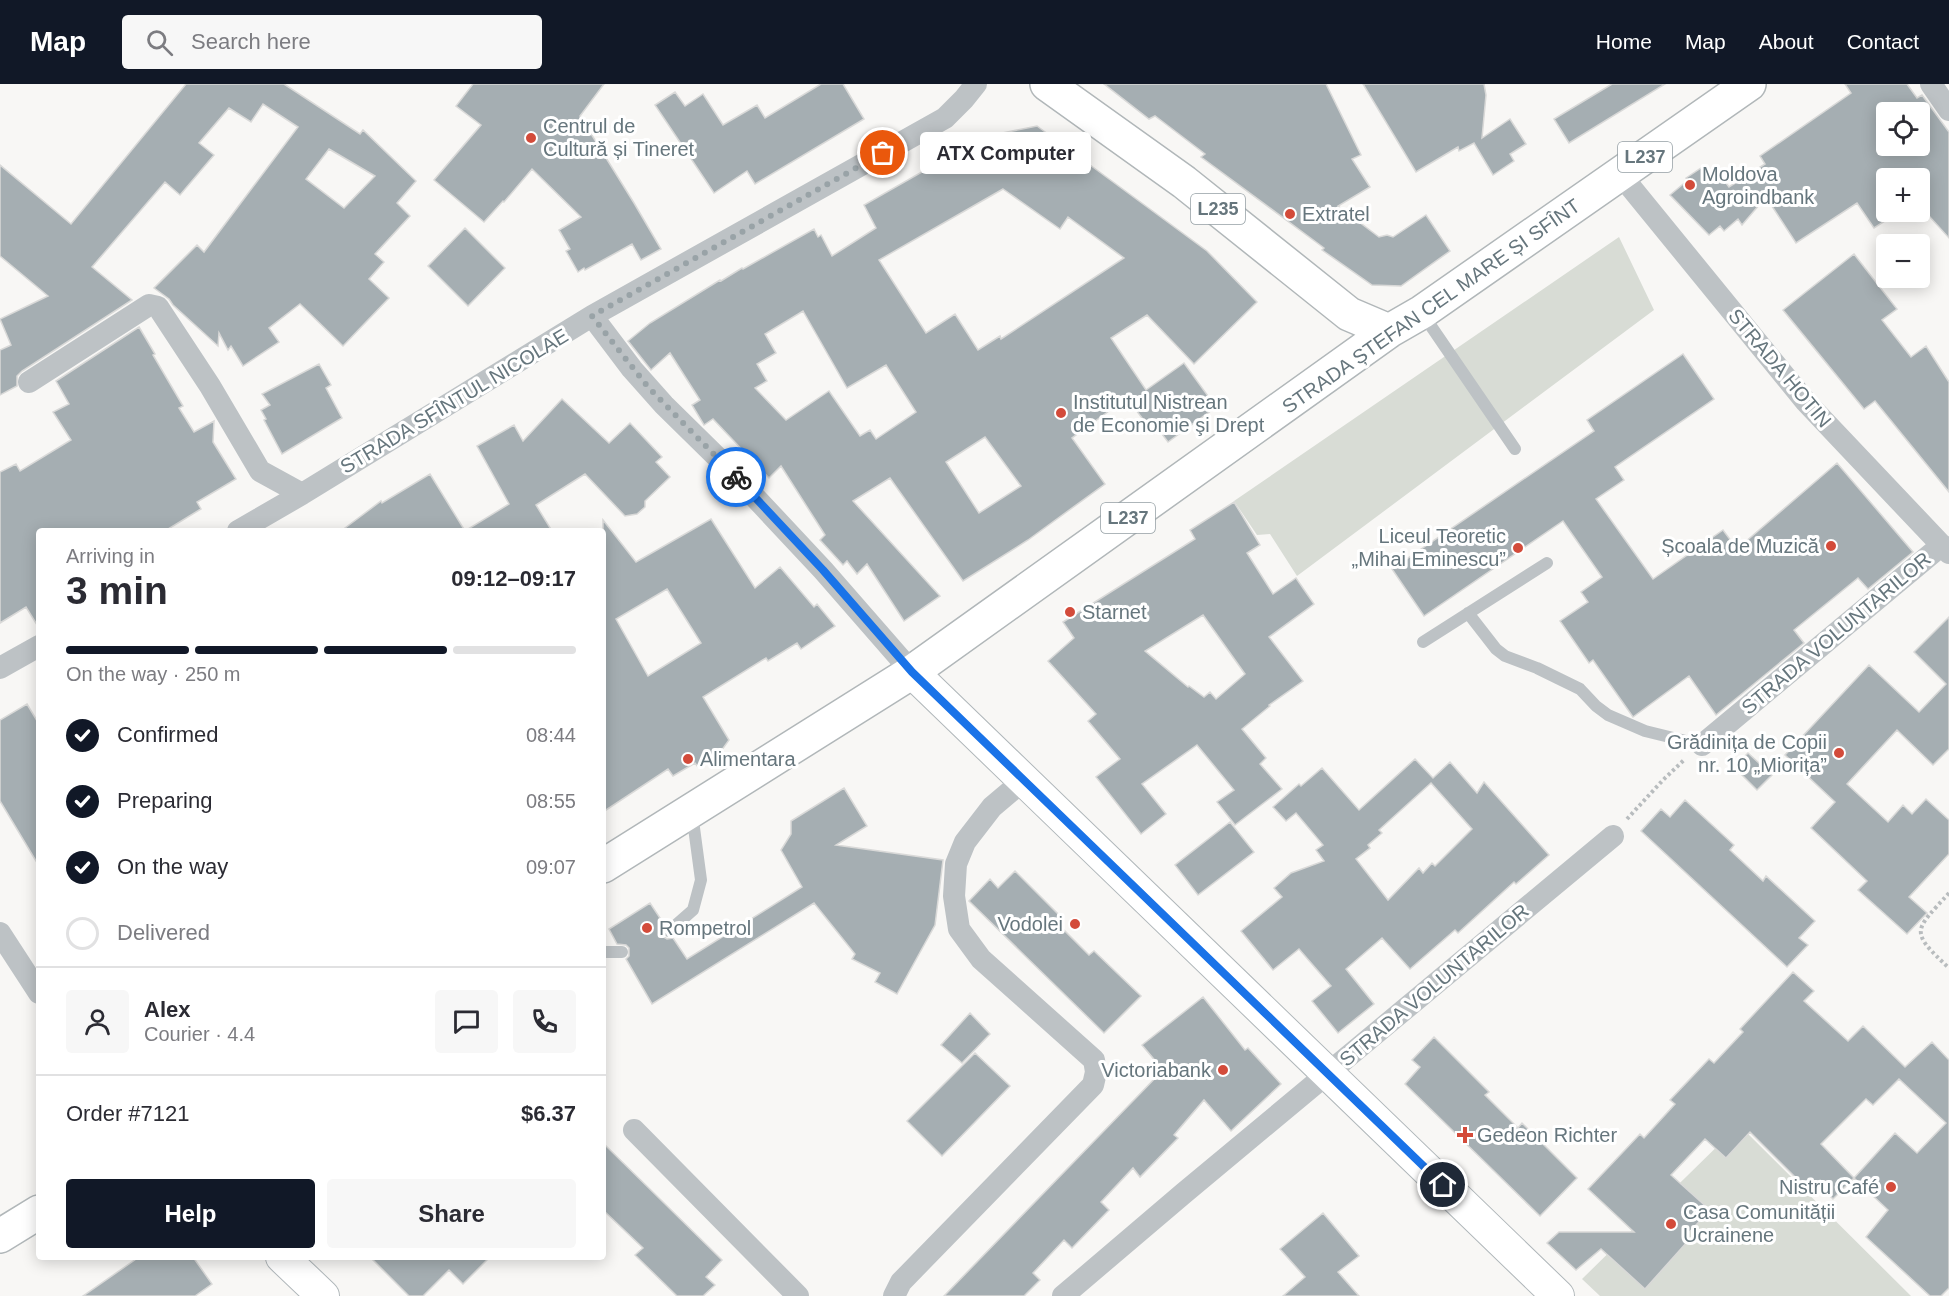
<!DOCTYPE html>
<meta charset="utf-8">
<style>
:root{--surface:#fff;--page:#f7f7f7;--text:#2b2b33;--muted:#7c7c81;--line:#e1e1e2;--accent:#111827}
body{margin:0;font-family:Helvetica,sans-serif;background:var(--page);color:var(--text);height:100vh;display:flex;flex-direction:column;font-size:22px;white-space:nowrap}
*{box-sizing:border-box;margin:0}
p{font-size:20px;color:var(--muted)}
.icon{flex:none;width:33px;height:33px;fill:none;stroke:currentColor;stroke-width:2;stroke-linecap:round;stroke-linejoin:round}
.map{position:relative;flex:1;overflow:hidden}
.side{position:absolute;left:36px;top:444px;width:570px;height:732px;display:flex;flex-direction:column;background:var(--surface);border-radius:6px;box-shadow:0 3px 15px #0003}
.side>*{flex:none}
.tools{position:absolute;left:1876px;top:18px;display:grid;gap:12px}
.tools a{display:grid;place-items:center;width:54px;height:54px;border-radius:6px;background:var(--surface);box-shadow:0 3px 15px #0003;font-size:30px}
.pin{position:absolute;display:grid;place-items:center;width:51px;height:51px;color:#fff;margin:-26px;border:3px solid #fff;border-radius:50%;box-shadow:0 2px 6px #0007}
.courier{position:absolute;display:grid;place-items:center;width:60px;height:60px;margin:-30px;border:4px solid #1a73e8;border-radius:50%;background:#fff;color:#222;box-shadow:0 2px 8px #0007}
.bubble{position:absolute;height:42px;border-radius:6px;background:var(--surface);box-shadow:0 3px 15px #0003;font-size:20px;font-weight:700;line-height:42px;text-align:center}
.overview em{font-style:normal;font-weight:700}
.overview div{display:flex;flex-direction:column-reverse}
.overview{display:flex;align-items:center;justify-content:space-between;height:102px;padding:0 30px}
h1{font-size:39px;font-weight:700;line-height:45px}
.bar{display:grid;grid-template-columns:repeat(4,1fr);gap:9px 6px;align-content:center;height:72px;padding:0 30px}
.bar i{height:8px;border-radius:4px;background:var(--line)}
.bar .on{background:var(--accent)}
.bar p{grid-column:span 4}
.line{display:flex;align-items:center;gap:15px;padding:0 30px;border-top:2px solid var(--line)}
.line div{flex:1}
.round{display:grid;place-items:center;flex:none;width:63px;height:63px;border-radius:6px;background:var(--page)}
ol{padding:0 30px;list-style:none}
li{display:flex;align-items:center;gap:18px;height:66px}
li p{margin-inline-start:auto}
li .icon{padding:6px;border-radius:50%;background:var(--accent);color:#fff;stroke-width:4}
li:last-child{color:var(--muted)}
li i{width:33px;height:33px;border:3px solid var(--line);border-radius:50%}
.cta{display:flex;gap:12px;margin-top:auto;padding:12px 30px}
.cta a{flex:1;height:69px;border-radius:6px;background:var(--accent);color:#fff;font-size:24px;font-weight:700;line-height:69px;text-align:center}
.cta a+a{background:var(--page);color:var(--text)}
header{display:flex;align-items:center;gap:36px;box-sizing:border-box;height:84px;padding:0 30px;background:var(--accent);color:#fff}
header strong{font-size:28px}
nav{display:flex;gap:33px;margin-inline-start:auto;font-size:21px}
.search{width:420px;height:54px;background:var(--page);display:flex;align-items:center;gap:15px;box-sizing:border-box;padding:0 21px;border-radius:6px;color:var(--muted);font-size:22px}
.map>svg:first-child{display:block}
.green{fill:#d8dcd5}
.building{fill:#a5aeb2;stroke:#d9d9d8;stroke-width:1.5;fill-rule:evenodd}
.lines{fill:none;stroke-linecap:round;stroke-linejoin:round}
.secondary-casing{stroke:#b0b7ba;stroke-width:34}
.primary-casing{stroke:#b1b7b9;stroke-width:36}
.path{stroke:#b8bcbe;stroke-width:4;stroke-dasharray:3 3;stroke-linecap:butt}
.lane{stroke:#bdc2c5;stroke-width:12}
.street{stroke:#bdc2c5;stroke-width:22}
.secondary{stroke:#fff;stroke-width:32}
.primary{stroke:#fff;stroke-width:33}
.done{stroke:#99a3a7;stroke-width:6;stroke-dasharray:0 10.8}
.route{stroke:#1a73e8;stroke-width:8}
.poi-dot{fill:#d34b3a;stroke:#fff;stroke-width:2}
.labels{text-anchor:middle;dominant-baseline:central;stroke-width:6;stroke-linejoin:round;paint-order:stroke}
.shield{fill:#fff;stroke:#949fa4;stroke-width:1.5}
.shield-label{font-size:18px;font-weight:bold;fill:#66767d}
.poi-label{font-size:20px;fill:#66767d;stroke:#fff;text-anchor:start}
.street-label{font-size:20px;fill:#66767d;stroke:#fff}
</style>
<header>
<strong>Map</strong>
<div class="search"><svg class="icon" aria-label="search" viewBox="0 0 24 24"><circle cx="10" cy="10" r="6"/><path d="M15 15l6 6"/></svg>Search here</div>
<nav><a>Home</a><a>Map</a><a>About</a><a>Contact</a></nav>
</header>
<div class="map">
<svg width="1949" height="1212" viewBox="0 0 1949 1212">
<rect width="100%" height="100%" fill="#f8f7f5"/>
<path class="green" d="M1619,153L1654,226L1297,492L1270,450L1257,451L1234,417Z
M1739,1041L1911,1212H1600L1582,1195Z"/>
<path class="building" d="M186,0H284L360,50L363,46L416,97L397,119L410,132L375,170L384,178L369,195L389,214L343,262L300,220L269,244L279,258L243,282L231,262L228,266L219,249L218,262L173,221L169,215L154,204L197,161L204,168L298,43L263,20L251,38L229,24L199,59L214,71L180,111L165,98L92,183L132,216L22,287L17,292V302L0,311V266L11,261L0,235L48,212L0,172V81L71,140ZM329,65L375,92L344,124L306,95Z
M473,0H604L580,32L634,119L661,165L641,176L632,160L585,186L584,184L578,188L566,167L570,165L559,146L581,133L532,85L504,118L503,117L484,138L434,96L481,41L456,22Z
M821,0H843L864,35L755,100L747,87L714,109L655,21L675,8L685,22L703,10L723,41L757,21L765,34Z
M1104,0H1326L1361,71L1352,75L1370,103L1338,122L1379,153L1387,151L1393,153L1426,131L1450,167L1401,202L1372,201L1322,166L1324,164L1201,73L1205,70L1167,41L1155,32L1149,35Z
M1363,0H1484L1486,11L1482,54L1510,35L1526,60L1510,70L1514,77L1493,91L1474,59L1459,67L1458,63L1416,88Z
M1612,0H1665L1569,59L1554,35Z
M1845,0H1907L1917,14L1922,11L1949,48V154L1920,122V94H1887V128H1899L1874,144L1857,119L1796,159L1766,113L1742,141L1738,135L1724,147L1720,142L1709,151L1670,111L1688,96L1686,94L1704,82L1710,89L1713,86L1716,90L1718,88L1729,103L1765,80L1760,72L1851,9ZM1887,28H1920V62H1887Z
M1037,42L1207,167L1257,218L1194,280L1147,231L1111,254L1146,306L1184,279L1216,323L1168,358L1159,346L1154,350L1127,314L1072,354L1105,400L1028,456L963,497L890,394L853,417L940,512L904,537L867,480L857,490L847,477L843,481L820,456L825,451L781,382L769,394L713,335L704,341L692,321L700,316L670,269L651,286L628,257L650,239L720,196L721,197L742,184L743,185L814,145L818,153L821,151L832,172L876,144L864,121L983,53ZM1003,105L1060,145L1068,133L1124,174L1001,255L1000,252L978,266L955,230L926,249L879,176ZM803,227L847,304L886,281L916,328L876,355L870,346L860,352L829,307L786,336L755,304L767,297L757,280L776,269L765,250ZM985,353L1021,402L979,429L946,378Z
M465,144L505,184L468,222L428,182Z
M1854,170L1897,225L1882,236L1911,273L1926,262L1949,298V408L1875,317L1864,325L1783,226Z
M139,243L155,270L153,271L183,322L179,324L194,348L214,337L213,358L236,395L197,418L201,425L165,447H39V544L26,523L0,539V388L16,380L20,387L71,356L53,328L69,320L56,297Z
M1683,270L1714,315L1615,383L1624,396L1596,415L1653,495L1723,446L1737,465L1837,379L1913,468L1868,505L1858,494L1794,546L1804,559L1716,631L1689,592L1633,633L1593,576L1589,579L1560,537L1588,518L1581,508L1602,493L1563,437L1424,532L1392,485L1594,347L1587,336Z
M319,280L331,301L326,304L342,334L282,370L264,336L266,335L261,326L270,321L262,310Z
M562,315L609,359L630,339L662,373L656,378L670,393L645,417V423L637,430L625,432L585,390L536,421L552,447H341L381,417L382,419L430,390L465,447L509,420L477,362L514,341L523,357Z
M1234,418L1260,461L1247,469L1273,510L1296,494L1314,520L1269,553L1303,597L1269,621L1270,622L1242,645L1266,674L1260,680L1282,705L1235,741L1217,718L1234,706L1197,661L1142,700L1166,730L1141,750L1096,693L1120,675L1088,637L1096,630L1048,577L1074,554L1063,538L1195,455L1190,446ZM1203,531L1245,590L1216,615L1210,608L1204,613L1189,602L1188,603L1145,567Z
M711,435L755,504L780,483L814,523L817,520L835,542L801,565L797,559L768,577L766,574L703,613L729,656L719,670L698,683L695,679L673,692L668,685L603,728V436L636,478ZM667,505L701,559L648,592L616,535Z
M1949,533V665L1933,681L1897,646L1847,700L1888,738L1903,721L1912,730L1926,715L1949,736V770L1909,813L1927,829L1907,850L1858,806L1867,797L1811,744L1835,718L1785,671L1869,581L1919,628L1946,600L1914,568Z
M27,620L39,640V782L0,717V636Z
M1748,669L1772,691L1757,706L1734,683Z
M1415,675L1433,694L1450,678L1477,709L1484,698L1549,771L1516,800L1514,798L1458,849L1455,846L1410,885L1382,854L1346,885L1374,920L1338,949L1312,917L1331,902L1299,865L1273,886L1241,847L1282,813L1274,804L1291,789L1324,777L1316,766L1323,761L1296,729L1286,737L1273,723L1299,700L1301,702L1322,684L1359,726ZM1431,699L1472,745L1435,782L1432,779L1423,789L1419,784L1388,816L1356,775L1370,764L1368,761L1382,749L1379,746Z
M844,704L867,742L836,761L943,776L935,841L897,910L875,898L880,889L852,875L855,870L814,819L652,920L626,875L629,872V864L626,861L617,860L609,845L650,819L664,840L661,845L662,852L667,855L673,854L687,875L802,803L781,766L791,750V737Z
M1685,716L1734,761L1730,766L1763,797L1766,792L1815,837L1799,854L1808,861L1787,883L1641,747L1661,725L1670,733Z
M1230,738L1254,768L1198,811L1175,781Z
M1015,787L1063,835L1057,839L1089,871L1094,867L1141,912L1104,949L969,817L990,795L998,804Z
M1793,888L1814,907L1804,917L1848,957L1863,942L1905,983L1932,958L1949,976V1204L1941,1212H1930L1866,1153L1888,1126L1854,1094L1895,1049L1917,1069L1946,1039L1899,995L1873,1021L1866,1015L1821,1060L1854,1094L1833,1115L1815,1097L1807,1105L1750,1048L1726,1074L1705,1055L1671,1091L1710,1126L1684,1154L1688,1157L1645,1205L1601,1165L1576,1186L1547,1159L1559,1148H1634L1588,1105L1640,1050L1644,1054L1675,1020L1670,1016L1709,975L1714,979L1743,948L1740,945Z
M1203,913L1245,966L1248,964L1281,1000L1231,1047L1204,1016L1174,1051L1178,1054L1140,1093L1133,1084L1101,1118L1109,1126L1072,1164L1064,1156L1033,1189L1040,1196L1024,1212H944L1163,986L1142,961Z
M970,929L990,950L962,979L941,961Z
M1434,953L1489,1008L1485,1011L1518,1044L1522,1039L1577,1094L1540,1132L1405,1000L1420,983L1412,976Z
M975,969L1010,1002L942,1072L907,1037Z
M603,1059L722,1176L706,1193L715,1201L703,1212H677L635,1171L643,1164L603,1126Z
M1323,1129L1359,1172L1338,1188L1359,1212H1283L1305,1193L1280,1165Z
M139,1173H193L212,1200L195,1212H83Z
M370,1173H490L463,1200L449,1186L423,1212H409Z"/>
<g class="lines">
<defs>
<path id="secondary" d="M912,588L1558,1212
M282,1173L323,1212"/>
<path id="primary" d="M1047,0L1184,98L1349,230L1389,247
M603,782L912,588L1389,247L1422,228L1749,0
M0,1152L39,1128"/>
</defs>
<use href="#secondary" class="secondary-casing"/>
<use href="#primary" class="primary-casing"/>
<path class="path" d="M1627,735L1663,696L1684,676
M1949,809C1915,847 1908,846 1949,884"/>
<path class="lane" d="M1422,229L1515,365
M1468,529L1496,565L1505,572L1537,584L1580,605L1596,622L1608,631L1645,647L1702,661
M1423,558L1547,479
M669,847L693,826L701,796L692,729
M603,868H622"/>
<path class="street" d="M1931,0L1949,26
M1620,90L1806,318L1949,469
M592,232L632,285L664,321L722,378L823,486L912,588
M29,298L149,221L158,223L210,302L260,387L302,410
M238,447L302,410L592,232L945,34L964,15L976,0
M0,584L39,562
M1702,661L1942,461
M0,849L39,909
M634,1046L798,1212
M894,1212L901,1198L1093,1001L1096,988L1094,976L981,875L959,845L954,812L956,780L965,758L992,723L1024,696
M1063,1212L1184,1109L1613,752"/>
<use href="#secondary" class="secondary"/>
<use href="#primary" class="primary"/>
</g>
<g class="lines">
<path class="done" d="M736,393L648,303L592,232L883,69"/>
<path class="route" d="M736,393L823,486L912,588L1443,1101"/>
</g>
<g class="poi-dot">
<circle cx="531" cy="54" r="6"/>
<circle cx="1690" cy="101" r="6"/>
<circle cx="1290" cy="130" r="6"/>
<circle cx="1061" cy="329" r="6"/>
<circle cx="1831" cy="462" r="6"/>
<circle cx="1518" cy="464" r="6"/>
<circle cx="1070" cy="528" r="6"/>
<circle cx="1839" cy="669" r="6"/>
<circle cx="688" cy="675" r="6"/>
<circle cx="1075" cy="840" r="6"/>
<circle cx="647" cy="844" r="6"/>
<circle cx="1223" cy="986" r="6"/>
<path d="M1462 1042h6v6h6v6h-6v6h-6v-6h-6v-6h6z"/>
<circle cx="1891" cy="1103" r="6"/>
<circle cx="1671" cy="1140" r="6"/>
</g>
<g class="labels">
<g class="shield">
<rect x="1618" y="58" width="54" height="30" rx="4.5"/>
<rect x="1191" y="110" width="54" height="30" rx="4.5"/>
<rect x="1101" y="419" width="54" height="30" rx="4.5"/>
</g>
<g class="shield-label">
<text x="1645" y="73">L237</text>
<text x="1218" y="125">L235</text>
<text x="1128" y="434">L237</text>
</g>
<g class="poi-label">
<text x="543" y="42">Centrul de<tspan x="543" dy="23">Cultură și Tineret</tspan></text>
<text x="1702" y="90">Moldova<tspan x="1702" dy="23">Agroindbank</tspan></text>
<text x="1302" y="130">Extratel</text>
<text x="1073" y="318">Institutul Nistrean<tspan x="1073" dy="23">de Economie şi Drept</tspan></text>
<text x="1506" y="452" text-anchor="end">Liceul Teoretic<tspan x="1506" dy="23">„Mihai Eminescu”</tspan></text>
<text x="1819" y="462" text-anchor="end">Școala de Muzică</text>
<text x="1082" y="528">Starnet</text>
<text x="1827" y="658" text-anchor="end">Grădinița de Copii<tspan x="1827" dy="23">nr. 10 „Miorița”</tspan></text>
<text x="700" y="675">Alimentara</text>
<text x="1063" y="840" text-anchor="end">Vodolei</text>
<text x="659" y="844">Rompetrol</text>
<text x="1211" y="986" text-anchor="end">Victoriabank</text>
<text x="1477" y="1051">Gedeon Richter</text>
<text x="1879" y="1103" text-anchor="end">Nistru Café</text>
<text x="1683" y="1128">Casa Comunității<tspan x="1683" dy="23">Ucrainene</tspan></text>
</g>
<g class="street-label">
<text transform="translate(1431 222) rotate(-35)">STRADA ȘTEFAN CEL MARE ȘI SFÎNT</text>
<text transform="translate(1780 284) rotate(50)">STRADA HOTIN</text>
<text transform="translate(454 317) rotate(-31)">STRADA SFÎNTUL NICOLAE</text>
<text transform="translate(1836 549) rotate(-40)">STRADA VOLUNTARILOR</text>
<text transform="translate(1434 901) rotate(-40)">STRADA VOLUNTARILOR</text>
</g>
</g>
</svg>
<div class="tools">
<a><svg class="icon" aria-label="locate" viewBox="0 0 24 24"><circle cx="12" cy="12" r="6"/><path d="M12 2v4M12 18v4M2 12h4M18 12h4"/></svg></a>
<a>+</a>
<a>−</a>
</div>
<div class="pin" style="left:883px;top:69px;background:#ea580c"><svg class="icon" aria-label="bag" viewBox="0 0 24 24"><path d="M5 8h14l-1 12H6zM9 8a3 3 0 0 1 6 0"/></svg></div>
<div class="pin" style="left:1443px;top:1101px;background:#1f2937"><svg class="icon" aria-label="home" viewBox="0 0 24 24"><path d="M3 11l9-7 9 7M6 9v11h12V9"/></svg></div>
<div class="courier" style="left:736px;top:393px"><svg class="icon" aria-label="bike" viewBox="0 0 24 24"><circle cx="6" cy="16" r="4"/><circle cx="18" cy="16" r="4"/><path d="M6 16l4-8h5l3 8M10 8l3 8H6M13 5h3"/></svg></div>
<div class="bubble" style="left:920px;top:48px;width:171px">ATX Computer</div>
<section class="side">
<div class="overview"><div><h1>3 min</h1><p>Arriving in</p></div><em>09:12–09:17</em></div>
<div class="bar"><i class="on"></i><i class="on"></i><i class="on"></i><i></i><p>On the way · 250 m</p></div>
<ol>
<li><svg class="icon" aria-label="check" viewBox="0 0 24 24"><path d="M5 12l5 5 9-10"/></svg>Confirmed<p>08:44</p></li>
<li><svg class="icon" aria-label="check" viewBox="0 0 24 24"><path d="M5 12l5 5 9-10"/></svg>Preparing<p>08:55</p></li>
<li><svg class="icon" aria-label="check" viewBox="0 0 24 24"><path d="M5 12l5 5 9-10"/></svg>On the way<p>09:07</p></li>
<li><i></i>Delivered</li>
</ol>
<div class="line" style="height:108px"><a class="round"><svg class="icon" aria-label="person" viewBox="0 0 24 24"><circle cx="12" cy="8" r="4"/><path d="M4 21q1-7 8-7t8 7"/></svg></a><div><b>Alex</b><p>Courier · 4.4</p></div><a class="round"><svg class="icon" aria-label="chat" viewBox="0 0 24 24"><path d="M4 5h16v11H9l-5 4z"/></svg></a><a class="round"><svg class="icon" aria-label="phone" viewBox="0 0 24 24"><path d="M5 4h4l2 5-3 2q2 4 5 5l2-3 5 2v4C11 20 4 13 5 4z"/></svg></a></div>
<div class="line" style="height:78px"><div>Order #7121</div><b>$6.37</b></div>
<div class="cta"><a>Help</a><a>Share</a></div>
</section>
</div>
